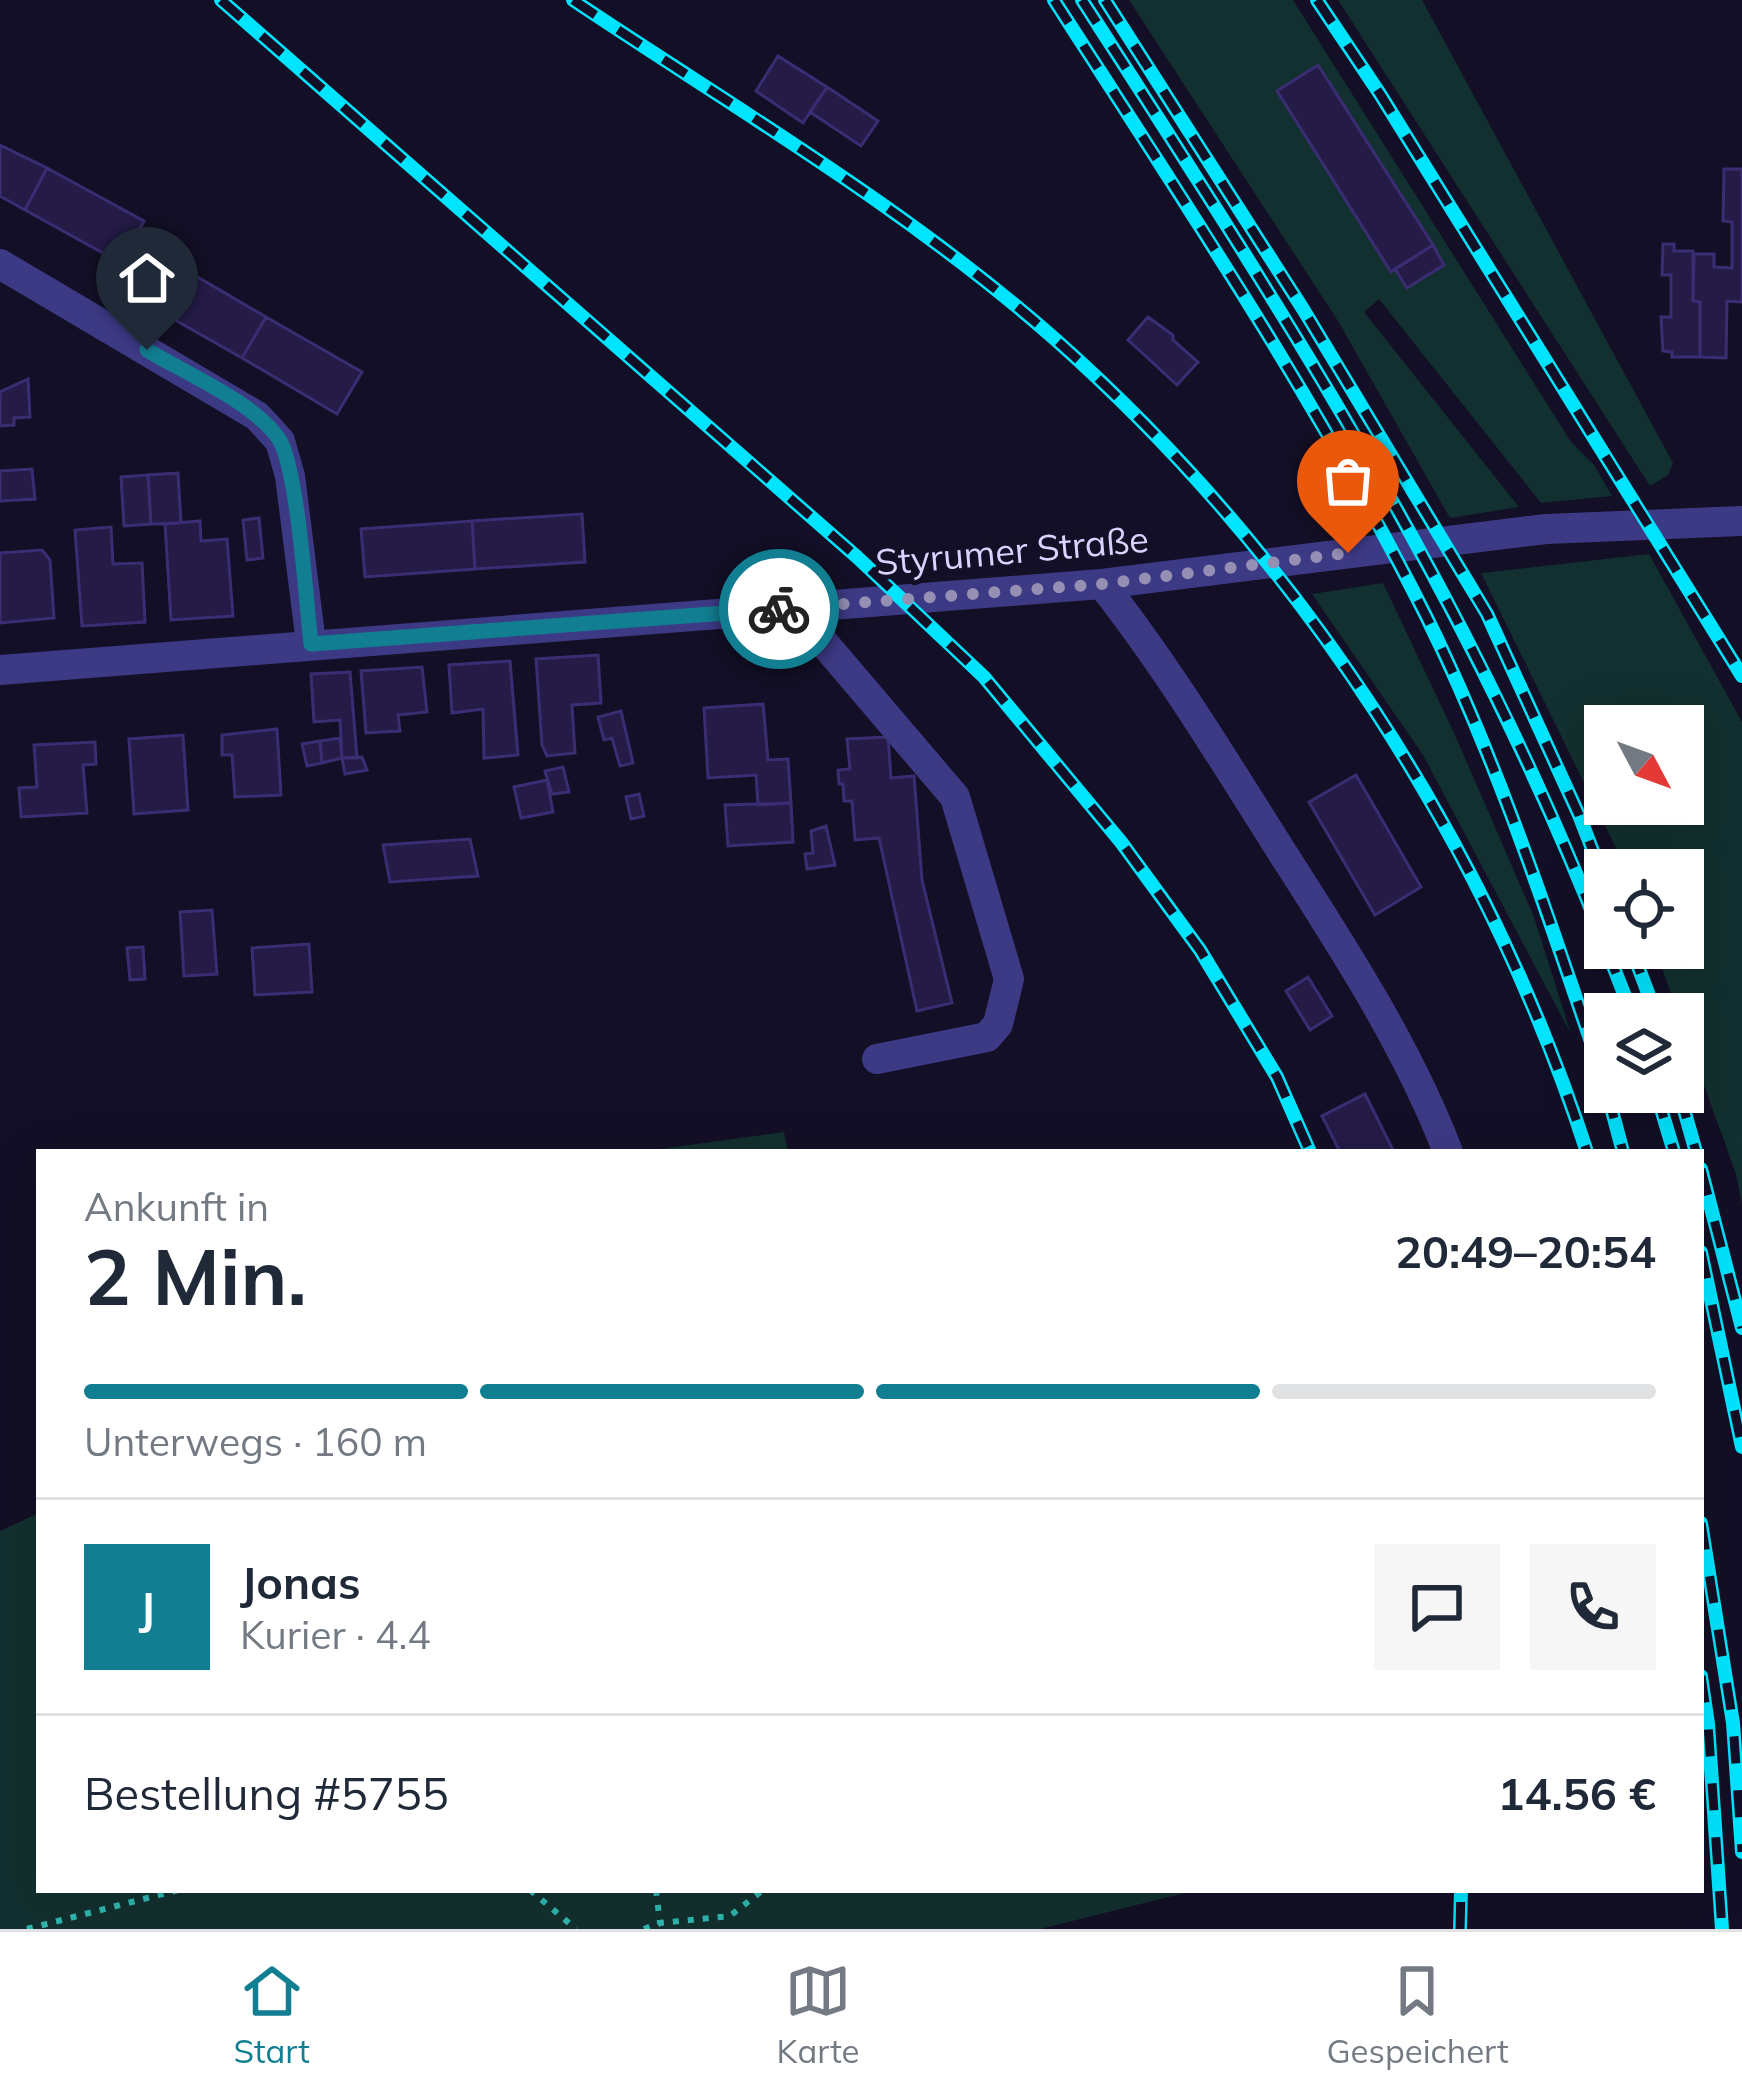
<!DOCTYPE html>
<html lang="de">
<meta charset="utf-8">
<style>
:root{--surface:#fff;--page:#f6f6f7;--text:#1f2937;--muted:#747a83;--line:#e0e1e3;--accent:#117e91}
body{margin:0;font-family:Mulish,sans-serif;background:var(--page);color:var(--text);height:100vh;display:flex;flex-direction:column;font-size:45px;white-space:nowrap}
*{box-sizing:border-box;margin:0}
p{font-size:39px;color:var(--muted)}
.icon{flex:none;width:66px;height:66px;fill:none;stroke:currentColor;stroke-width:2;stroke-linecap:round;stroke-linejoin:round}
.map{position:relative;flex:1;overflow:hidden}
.drawer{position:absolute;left:36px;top:1149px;width:1668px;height:744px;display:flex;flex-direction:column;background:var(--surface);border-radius:0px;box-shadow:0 12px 48px #0002}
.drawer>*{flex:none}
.needle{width:78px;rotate:131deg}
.buttons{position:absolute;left:1584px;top:705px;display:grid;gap:24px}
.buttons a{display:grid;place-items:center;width:120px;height:120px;border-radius:0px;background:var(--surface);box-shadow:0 12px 48px #0002;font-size:60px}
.pin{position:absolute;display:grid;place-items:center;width:102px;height:102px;color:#fff;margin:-123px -51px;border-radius:50% 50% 50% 0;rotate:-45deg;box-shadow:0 0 12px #0007}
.pin .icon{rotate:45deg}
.courier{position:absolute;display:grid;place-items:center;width:120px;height:120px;margin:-60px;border:9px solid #117e91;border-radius:50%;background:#fff;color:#222;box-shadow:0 3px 15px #0007}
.head em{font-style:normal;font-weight:700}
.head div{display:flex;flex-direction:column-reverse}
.head{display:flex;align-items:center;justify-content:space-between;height:204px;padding:0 48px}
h1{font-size:78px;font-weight:700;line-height:90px}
.bar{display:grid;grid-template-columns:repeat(4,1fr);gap:18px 12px;align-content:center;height:144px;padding:0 48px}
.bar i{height:15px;border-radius:9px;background:var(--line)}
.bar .active{background:var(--accent)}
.bar p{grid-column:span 4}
.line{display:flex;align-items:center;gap:30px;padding:0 48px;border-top:3px solid var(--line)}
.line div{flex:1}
.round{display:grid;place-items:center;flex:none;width:126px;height:126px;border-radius:0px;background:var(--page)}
.dock{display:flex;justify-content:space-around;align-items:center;height:168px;border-top:3px solid var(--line);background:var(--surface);font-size:33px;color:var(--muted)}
.dock a{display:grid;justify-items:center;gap:6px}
.dock .active{color:var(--accent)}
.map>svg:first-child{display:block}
.green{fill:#12302f;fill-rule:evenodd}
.building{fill:#241b47;stroke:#3b2d73;stroke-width:3}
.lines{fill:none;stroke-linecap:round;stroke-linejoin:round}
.path{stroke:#2fb8b0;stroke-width:6;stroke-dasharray:6 9;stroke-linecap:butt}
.minor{stroke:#3d3a85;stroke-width:30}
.rail-casing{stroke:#00e5ff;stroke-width:14}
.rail{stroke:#130f26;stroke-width:9;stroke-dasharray:27;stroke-linecap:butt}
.done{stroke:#948fb3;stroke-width:12;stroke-dasharray:0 21.6}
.route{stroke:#117e91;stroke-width:15}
.labels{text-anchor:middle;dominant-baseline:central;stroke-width:10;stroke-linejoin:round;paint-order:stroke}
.street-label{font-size:36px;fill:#d9d4ff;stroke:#130f26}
</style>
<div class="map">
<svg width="1742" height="1929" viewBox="0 0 1742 1929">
<rect width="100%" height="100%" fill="#130f26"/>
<path class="green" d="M1129,0H1293L1571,442L1594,465L1612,496L1541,503L1379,299L1364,312L1519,507L1450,518L1338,321Z
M1338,0H1422L1673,463L1668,475L1650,486Z
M1649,554L1742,722V1203L1736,1174L1683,1027V1014H1678L1655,948H1683V870H1627L1481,573ZM1605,726H1683V804H1605Z
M1383,583L1455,735L1534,917L1571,1034L1423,755L1312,594Z
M784,1132L788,1152H638Z
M39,1513V1890H1197L1040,1929H0V1531Z"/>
<path class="building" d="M778,56L827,87L803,123L756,91Z
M1318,65L1433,245L1391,272L1277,91Z
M827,87L878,121L861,146L810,112Z
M0,145L47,168L25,210L0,196Z
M47,168L144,221L121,263L25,210Z
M1724,169H1742V302L1727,301L1726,358L1700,357V302L1693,301L1694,254H1714V267L1732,268V222L1723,221Z
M1663,244H1674V251H1693V301L1700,302V357H1672V352L1663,351L1661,317H1671V275H1662Z
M1433,245L1444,265L1407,288L1395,269Z
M172,262L266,317L242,358L147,304Z
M266,317L362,372L337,414L242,358Z
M1148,317L1173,335V340L1198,362L1177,385L1128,340Z
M28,379L30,417L14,418V425L0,426V392Z
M32,469L35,499L0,501V471Z
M178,473L181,523L151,524L148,475Z
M148,475L151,524L124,526L121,477Z
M582,514L585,562L475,569L472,521Z
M259,518L263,558L247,560L243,520Z
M200,521L201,541L227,539L233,616L171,620L165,524Z
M472,521L475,569L365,577L361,529Z
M111,527L113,564L142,563L145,622L82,626L75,530Z
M42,550L50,560L54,618L0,623V553Z
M598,655L601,703L572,705L575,753L547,756L542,745L536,659Z
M510,661L518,755L484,758L483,709L452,713L449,665Z
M422,667L427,712L398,715L400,731L366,733L361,671Z
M350,672L357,758H342L340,720L314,722L311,674Z
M763,704L768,760L788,759L791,803L758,805L756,775L708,778L704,708Z
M621,711L633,763L620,766L612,738L604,740L598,717Z
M277,729L281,795L235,797L232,755H222V735Z
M183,735L188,810L134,814L129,739Z
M888,737L891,778L914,776L922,880L952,1003L917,1011L879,838L855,840L852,801H844L843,784H839L838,770L850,769L847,739Z
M340,738L342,758L322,763L320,741Z
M320,741L322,763L307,766L302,744Z
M95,742L96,764L83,765L87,813L21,817L19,788L37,787L34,745Z
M362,757L367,770L345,774L342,758Z
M563,767L569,792L552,794L545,771Z
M1356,775L1421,887L1375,915L1309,802Z
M547,780L553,812L521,818L514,787Z
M639,794L644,816L631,819L626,797Z
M791,803L793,842L728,846L725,805Z
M826,826L835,865L807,869L805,854L813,853L811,831Z
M470,839L478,876L390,882L383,845Z
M212,910L217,974L184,976L180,912Z
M309,944L312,992L255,995L252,948Z
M143,947L145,979L130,980L127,948Z
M1308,977L1332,1016L1310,1030L1286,991Z
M1365,1094L1394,1152H1340L1322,1116Z"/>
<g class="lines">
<path class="path" d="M530,1890L576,1929
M656,1890L660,1923L666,1929
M27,1929L178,1890
M644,1929L660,1923L730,1916L763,1890"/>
<path class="minor" d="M0,264L257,416L280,441L290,476L311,643
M1102,584C1168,668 1223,759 1280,849C1342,946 1407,1045 1448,1152
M794,608L955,797L1009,979L998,1024L987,1037L877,1059
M0,670L1102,584L1546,529L1742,521"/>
<defs>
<path id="rail" d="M221,0L857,557L984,677L1121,842L1200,950L1277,1077L1310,1152
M573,0C736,109 909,210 1056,340C1299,556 1486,842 1587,1152
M1054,0C1184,202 1318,401 1426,616C1500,765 1551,926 1605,1083
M1082,0C1281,308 1472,601 1605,945
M1105,0L1303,309L1487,614L1579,815L1605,882
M1317,0L1380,94L1742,676
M1606,948L1632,1014
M1631,948L1656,1014
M1607,1092L1623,1152
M1656,1092L1674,1152
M1679,1092L1696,1152
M1701,1169L1742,1328
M1701,1252L1742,1447
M1701,1523L1733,1723L1742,1852
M1701,1676L1708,1724L1722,1929
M1460,1929L1461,1890"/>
</defs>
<use href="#rail" class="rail-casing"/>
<use href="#rail" class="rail"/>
</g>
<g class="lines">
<path class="done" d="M779,609L1102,584L1348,553"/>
<path class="route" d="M147,350C185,373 255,403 279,439C298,470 306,601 311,644L779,609"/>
</g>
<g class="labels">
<g class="street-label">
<text transform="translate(1012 550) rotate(-5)">Styrumer Straße</text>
</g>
</g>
</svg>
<div class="buttons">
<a><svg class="needle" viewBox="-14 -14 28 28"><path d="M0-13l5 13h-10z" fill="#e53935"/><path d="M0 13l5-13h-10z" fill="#747a83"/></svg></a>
<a><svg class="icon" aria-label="locate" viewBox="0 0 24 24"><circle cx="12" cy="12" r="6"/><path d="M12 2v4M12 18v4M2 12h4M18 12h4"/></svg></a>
<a><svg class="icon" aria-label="layers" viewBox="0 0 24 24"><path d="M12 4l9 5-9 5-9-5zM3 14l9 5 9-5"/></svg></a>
</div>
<div class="pin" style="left:1348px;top:553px;background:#ea580c"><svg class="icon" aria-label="bag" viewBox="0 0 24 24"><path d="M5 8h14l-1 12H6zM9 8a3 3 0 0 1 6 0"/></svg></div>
<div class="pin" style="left:147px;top:350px;background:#1f2937"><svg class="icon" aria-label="home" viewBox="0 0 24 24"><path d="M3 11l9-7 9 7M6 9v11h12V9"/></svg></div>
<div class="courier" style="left:779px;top:609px"><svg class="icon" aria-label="bike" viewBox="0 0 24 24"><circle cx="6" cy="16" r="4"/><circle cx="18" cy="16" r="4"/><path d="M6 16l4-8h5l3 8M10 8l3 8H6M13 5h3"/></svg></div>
<section class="drawer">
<div class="head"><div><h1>2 Min.</h1><p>Ankunft in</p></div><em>20:49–20:54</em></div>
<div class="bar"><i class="active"></i><i class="active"></i><i class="active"></i><i></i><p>Unterwegs · 160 m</p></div>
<div class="line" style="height:216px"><b class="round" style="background:var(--accent);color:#fff">J</b><div><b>Jonas</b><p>Kurier · 4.4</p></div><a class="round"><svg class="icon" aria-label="chat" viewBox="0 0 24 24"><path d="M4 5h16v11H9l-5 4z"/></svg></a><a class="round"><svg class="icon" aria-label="phone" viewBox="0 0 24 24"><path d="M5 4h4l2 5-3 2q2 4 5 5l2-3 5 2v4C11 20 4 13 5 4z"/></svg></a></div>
<div class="line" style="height:156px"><div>Bestellung #5755</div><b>14.56 €</b></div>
</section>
</div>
<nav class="dock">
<a class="active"><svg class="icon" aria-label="home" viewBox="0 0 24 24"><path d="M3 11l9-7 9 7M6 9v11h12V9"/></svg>Start</a>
<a><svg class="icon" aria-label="map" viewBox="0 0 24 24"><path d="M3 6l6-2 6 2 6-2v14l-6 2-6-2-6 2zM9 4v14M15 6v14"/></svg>Karte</a>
<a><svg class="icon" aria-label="saved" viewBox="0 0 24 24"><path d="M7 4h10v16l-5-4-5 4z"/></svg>Gespeichert</a>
</nav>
